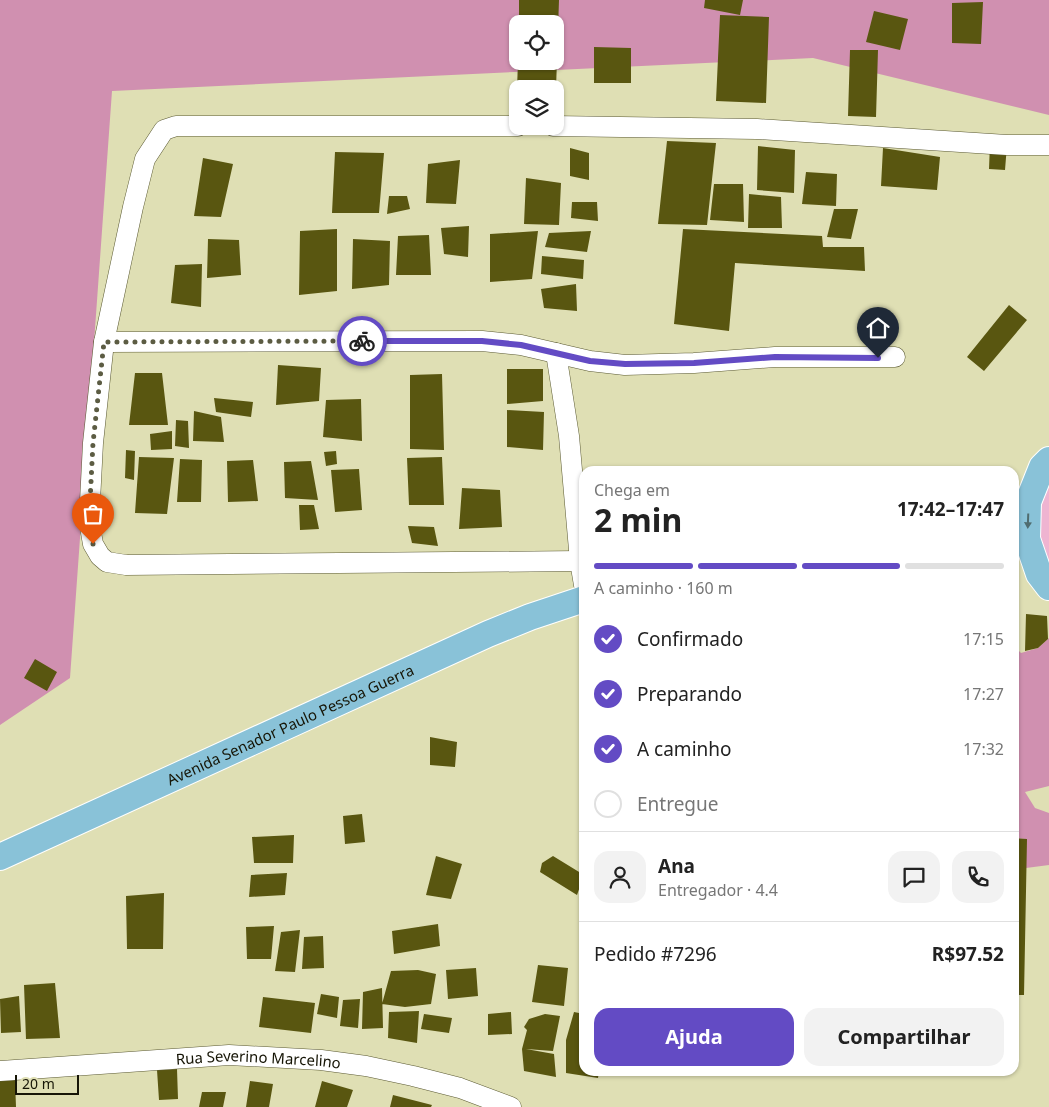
<!DOCTYPE html>
<html lang="pt">
<meta charset="utf-8">
<style>
:root{--surface:#fff;--page:#f2f2f2;--text:#222;--muted:#767676;--line:#e0e0e0;--accent:#634bc4}
body{margin:0;font-family:"Noto Sans",sans-serif;background:var(--page);color:var(--text);height:100vh;display:flex;flex-direction:column;font-size:19px;white-space:nowrap}
*{box-sizing:border-box;margin:0}
p{font-size:16px;color:var(--muted)}
.icon{flex:none;width:28px;height:28px;fill:none;stroke:currentColor;stroke-width:2;stroke-linecap:round;stroke-linejoin:round}
.map{position:relative;flex:1;overflow:hidden}
.panel{position:absolute;left:579px;top:466px;width:440px;height:610px;display:flex;flex-direction:column;background:var(--surface);border-radius:15px;box-shadow:0 1px 4px #0004}
.panel>*{flex:none}
.fabs{position:absolute;left:509px;top:15px;display:grid;gap:10px}
.fabs a{display:grid;place-items:center;width:55px;height:55px;border-radius:10px;background:var(--surface);box-shadow:0 1px 4px #0004;font-size:25px}
.scale{position:absolute;left:15px;bottom:12px;width:64px;box-sizing:border-box;padding-left:5px;border:2px solid #161506;border-top:0;font-size:14px;line-height:18px;white-space:nowrap;color:#161506;-webkit-text-stroke:4px #dfdfb4;paint-order:stroke}
.pin{position:absolute;display:grid;place-items:center;width:42px;height:42px;color:#fff;margin:-51px -21px;border-radius:50% 50% 50% 0;rotate:-45deg;box-shadow:0 0 5px #0007}
.pin .icon{rotate:45deg}
.courier{position:absolute;display:grid;place-items:center;width:50px;height:50px;margin:-25px;border:4px solid #634bc4;border-radius:50%;background:#fff;color:#222;box-shadow:0 1px 6px #0007}
.head em{font-style:normal;font-weight:700}
.head div{display:flex;flex-direction:column-reverse}
.head{display:flex;align-items:center;justify-content:space-between;height:85px;padding:0 15px}
h1{font-size:32px;font-weight:700;line-height:38px}
.bar{display:grid;grid-template-columns:repeat(4,1fr);gap:8px 5px;align-content:center;height:60px;padding:0 15px}
.bar i{height:6px;border-radius:4px;background:var(--line)}
.bar .active{background:var(--accent)}
.bar p{grid-column:span 4}
.line{display:flex;align-items:center;gap:12px;padding:0 15px;border-top:1px solid var(--line)}
.line div{flex:1}
.round{display:grid;place-items:center;flex:none;width:52px;height:52px;border-radius:15px;background:var(--page)}
ol{padding:0 15px;list-style:none}
li{display:flex;align-items:center;gap:15px;height:55px}
li p{margin-inline-start:auto}
li .icon{padding:5px;border-radius:50%;background:var(--accent);color:#fff;stroke-width:4}
li:last-child{color:var(--muted)}
li i{width:28px;height:28px;border:2px solid var(--line);border-radius:50%}
.cta{display:flex;gap:10px;margin-top:auto;padding:10px 15px}
.cta a{flex:1;height:58px;border-radius:15px;background:var(--accent);color:#fff;font-size:20px;font-weight:700;line-height:58px;text-align:center}
.cta a+a{background:var(--page);color:var(--text)}
.map>svg:first-child{display:block}
.green{fill:#efb4d1}
.forest{fill:#d090b0;fill-rule:evenodd}
.building{fill:#595610}
.lines{fill:none;stroke-linecap:round;stroke-linejoin:round}
.minor-casing{stroke:#5b5a33;stroke-width:21}
.major-casing{stroke:#fff;stroke-width:28}
.minor{stroke:#fff;stroke-width:20}
.major{stroke:#89c2d8;stroke-width:26}
.oneway{fill:#506c6f}
.done{stroke:#5c5c43;stroke-width:5;stroke-dasharray:0 9}
.route{stroke:#634bc4;stroke-width:6}
.labels{text-anchor:middle;dominant-baseline:central;stroke-width:5;stroke-linejoin:round;paint-order:stroke}
.street-label{font-size:15px;fill:#161506;stroke:#dfdfb4}
</style>
<div class="map">
<svg width="1049" height="1107" viewBox="0 0 1049 1107">
<rect width="100%" height="100%" fill="#dfdfb4"/>
<path class="green" d="M1049,483V565C1034,540 1038,508 1049,483Z"/>
<path class="forest" d="M0,0H1049V115L813,58L112,91L70,678L0,725ZM518,24H555V61H518Z
M1049,638V786L1025,792L1035,808L1049,813V865L1026,868V839L1014,838V810H1015L1014,808V646L1021,653L1038,648Z"/>
<path class="building" d="M519,0H559L556,89H517L518,61H555V24H519Z
M705,0H743L740,15L704,8Z
M983,2L981,44L952,43V3Z
M874,11L908,19L900,50L866,42Z
M720,15L769,17L766,103L716,101Z
M594,47L631,48V83H594Z
M850,50H878L876,117L848,116Z
M667,141L716,143L707,225L658,224Z
M990,143L1007,145L1005,170L989,169Z
M758,146L795,150L794,193L757,190Z
M570,148L589,153V180L570,176Z
M883,148L940,157L937,190L881,186Z
M335,152L384,153L379,213H332Z
M203,158L233,164L221,217L194,216Z
M460,160L456,204L426,203L428,164Z
M806,172L837,174L836,206L802,204Z
M526,178L561,183L559,225L524,224Z
M714,184H743L744,222L710,220Z
M749,194L781,197L782,228H748Z
M389,196H407L410,209L387,214Z
M572,202H597L598,221L571,218Z
M834,209H858L851,239L827,237Z
M469,226L468,257L444,254L441,228Z
M337,229V291L299,295L300,231Z
M683,229L822,236L823,247H864L865,271L735,263L729,331L674,324Z
M538,231L532,279L490,282V234Z
M591,231L587,252L545,247L549,233Z
M429,235L431,275H396L398,236Z
M208,239L239,240L241,275L207,278Z
M353,239L390,241L389,285L352,289Z
M542,256L584,260L583,279L541,274Z
M202,264L201,307L171,303L175,265Z
M576,284L577,311L544,308L541,289Z
M1009,305L1027,320L984,371L967,357Z
M278,365L321,368L319,401L276,405Z
M507,369H543V401L507,404Z
M135,373H162L168,425H129Z
M442,374L444,450L410,449V375Z
M214,398L253,402L251,417L216,412Z
M361,399L362,441L323,437L326,400Z
M507,410L544,412L543,450L507,447Z
M194,411L221,417L224,442L193,441Z
M176,420L188,421L189,448L175,446Z
M172,431V449L151,450L150,434Z
M126,450L135,451L134,480L125,478Z
M336,451L337,464L326,466L324,452Z
M139,457L174,458L167,514L135,513Z
M442,457L444,505H409L407,458Z
M180,459L202,460L201,502H177Z
M253,460L258,501L228,502L227,461Z
M311,461L318,500L285,498L284,462Z
M359,469L362,510L335,512L331,470Z
M462,488L500,490L502,527L459,529Z
M299,505H314L319,529L300,530Z
M408,526L434,527L438,546L412,543Z
M1026,614L1047,616L1048,639L1038,648L1025,651Z
M35,659L57,672L47,691L24,678Z
M430,737L457,742L455,767L430,765Z
M362,814L365,842L345,844L343,816Z
M294,835L293,863H254L252,837Z
M1014,838L1027,839L1024,995H1014Z
M436,856L462,864L451,899L426,895Z
M553,856L584,875L577,895L540,872L542,863Z
M287,873L285,895L249,897L251,875Z
M164,893L163,949H127L126,896Z
M438,924L440,946L394,954L392,931Z
M274,926L271,959H247L246,927Z
M300,930L295,972L275,971L281,932Z
M323,936L324,968L302,969L304,937Z
M538,965L568,968L564,1006L532,1002Z
M476,968L478,996L448,999L446,970Z
M418,970L436,974L431,1004L405,1007L382,1004L391,971Z
M55,983L60,1038L26,1039L24,985Z
M382,988L383,1028L362,1029L363,992Z
M321,994L339,997L337,1018L317,1014Z
M19,996L21,1032L1,1033L0,999Z
M263,997L315,1003L311,1033L259,1027Z
M360,999L358,1028L340,1026L343,1000Z
M419,1011L417,1043L388,1038L389,1012Z
M511,1012L512,1034L488,1035V1014Z
M574,1012L584,1014V1071H599L598,1078L566,1073V1040Z
M424,1014L452,1018L449,1033L421,1029Z
M545,1014L560,1016L553,1051L526,1049L554,1054L556,1077L524,1071L522,1049L527,1030L524,1027L529,1019Z
M177,1069L178,1099L159,1100L157,1070Z
M15,1080L16,1107H0V1081Z
M250,1081L273,1084L269,1107H246Z
M322,1081L353,1090L347,1107H315Z
M202,1092H226L223,1107H199Z
M393,1095L432,1105L431,1107H390Z"/>
<g class="lines">
<defs>
<g id="minor">
<path d="M518,126H176L164,130L145,159L133,207L104,342L93,443L89,521L93,544L100,556L107,562L126,565L580,561"/>
<path d="M553,126L757,129L1007,145H1049"/>
<path d="M104,342L482,341L521,345L590,361L625,365L694,363L775,357H895"/>
<path d="M556,353L569,436L580,561L584,585"/>
<path id="s1" d="M0,1071L229,1055L321,1060L366,1066L413,1076L460,1088L511,1107"/>
</g>
<g id="major">
<path d="M1049,460L1042,467L1028,502L1027,539L1039,574L1049,587"/>
<path id="s2" d="M0,857L488,634L530,617L584,599"/>
</g>
</defs>
<use href="#minor" class="minor-casing"/>
<use href="#major" class="major-casing"/>
<use href="#minor" class="minor"/>
<use href="#major" class="major"/>
</g>
<defs><path id="oneway-solid" d="M-6-.8H1V-3.2L6.5 0L1 3.2V.8H-6Z" transform="scale(1.25)"/></defs>
<use class="oneway" href="#oneway-solid" transform="translate(1028 521) rotate(92)"/>
<g class="lines">
<path class="done" d="M93,544L89,521L93,443L104,342L362,341"/>
<path class="route" d="M362,341H482L521,345L590,361L625,364L694,363L775,357L878,358"/>
</g>
<g class="labels">
<g class="street-label">
<text stroke="none"><textPath href="#s2" startOffset="319">Avenida Senador Paulo Pessoa Guerra</textPath></text>
<text stroke="none"><textPath href="#s1" startOffset="259">Rua Severino Marcelino</textPath></text>
</g>
</g>
</svg>
<div class="fabs">
<a><svg class="icon" aria-label="locate" viewBox="0 0 24 24"><circle cx="12" cy="12" r="6"/><path d="M12 2v4M12 18v4M2 12h4M18 12h4"/></svg></a>
<a><svg class="icon" aria-label="layers" viewBox="0 0 24 24"><path d="M12 4l9 5-9 5-9-5zM3 14l9 5 9-5"/></svg></a>
</div>
<div class="scale">20 m</div>
<div class="pin" style="left:93px;top:544px;background:#ea580c"><svg class="icon" aria-label="bag" viewBox="0 0 24 24"><path d="M5 8h14l-1 12H6zM9 8a3 3 0 0 1 6 0"/></svg></div>
<div class="pin" style="left:878px;top:358px;background:#1f2937"><svg class="icon" aria-label="home" viewBox="0 0 24 24"><path d="M3 11l9-7 9 7M6 9v11h12V9"/></svg></div>
<div class="courier" style="left:362px;top:341px"><svg class="icon" aria-label="bike" viewBox="0 0 24 24"><circle cx="6" cy="16" r="4"/><circle cx="18" cy="16" r="4"/><path d="M6 16l4-8h5l3 8M10 8l3 8H6M13 5h3"/></svg></div>
<section class="panel">
<div class="head"><div><h1>2 min</h1><p>Chega em</p></div><em>17:42–17:47</em></div>
<div class="bar"><i class="active"></i><i class="active"></i><i class="active"></i><i></i><p>A caminho · 160 m</p></div>
<ol>
<li><svg class="icon" aria-label="check" viewBox="0 0 24 24"><path d="M5 12l5 5 9-10"/></svg>Confirmado<p>17:15</p></li>
<li><svg class="icon" aria-label="check" viewBox="0 0 24 24"><path d="M5 12l5 5 9-10"/></svg>Preparando<p>17:27</p></li>
<li><svg class="icon" aria-label="check" viewBox="0 0 24 24"><path d="M5 12l5 5 9-10"/></svg>A caminho<p>17:32</p></li>
<li><i></i>Entregue</li>
</ol>
<div class="line" style="height:90px"><a class="round"><svg class="icon" aria-label="person" viewBox="0 0 24 24"><circle cx="12" cy="8" r="4"/><path d="M4 21q1-7 8-7t8 7"/></svg></a><div><b>Ana</b><p>Entregador · 4.4</p></div><a class="round"><svg class="icon" aria-label="chat" viewBox="0 0 24 24"><path d="M4 5h16v11H9l-5 4z"/></svg></a><a class="round"><svg class="icon" aria-label="phone" viewBox="0 0 24 24"><path d="M5 4h4l2 5-3 2q2 4 5 5l2-3 5 2v4C11 20 4 13 5 4z"/></svg></a></div>
<div class="line" style="height:65px"><div>Pedido #7296</div><b>R$97.52</b></div>
<div class="cta"><a>Ajuda</a><a>Compartilhar</a></div>
</section>
</div>
